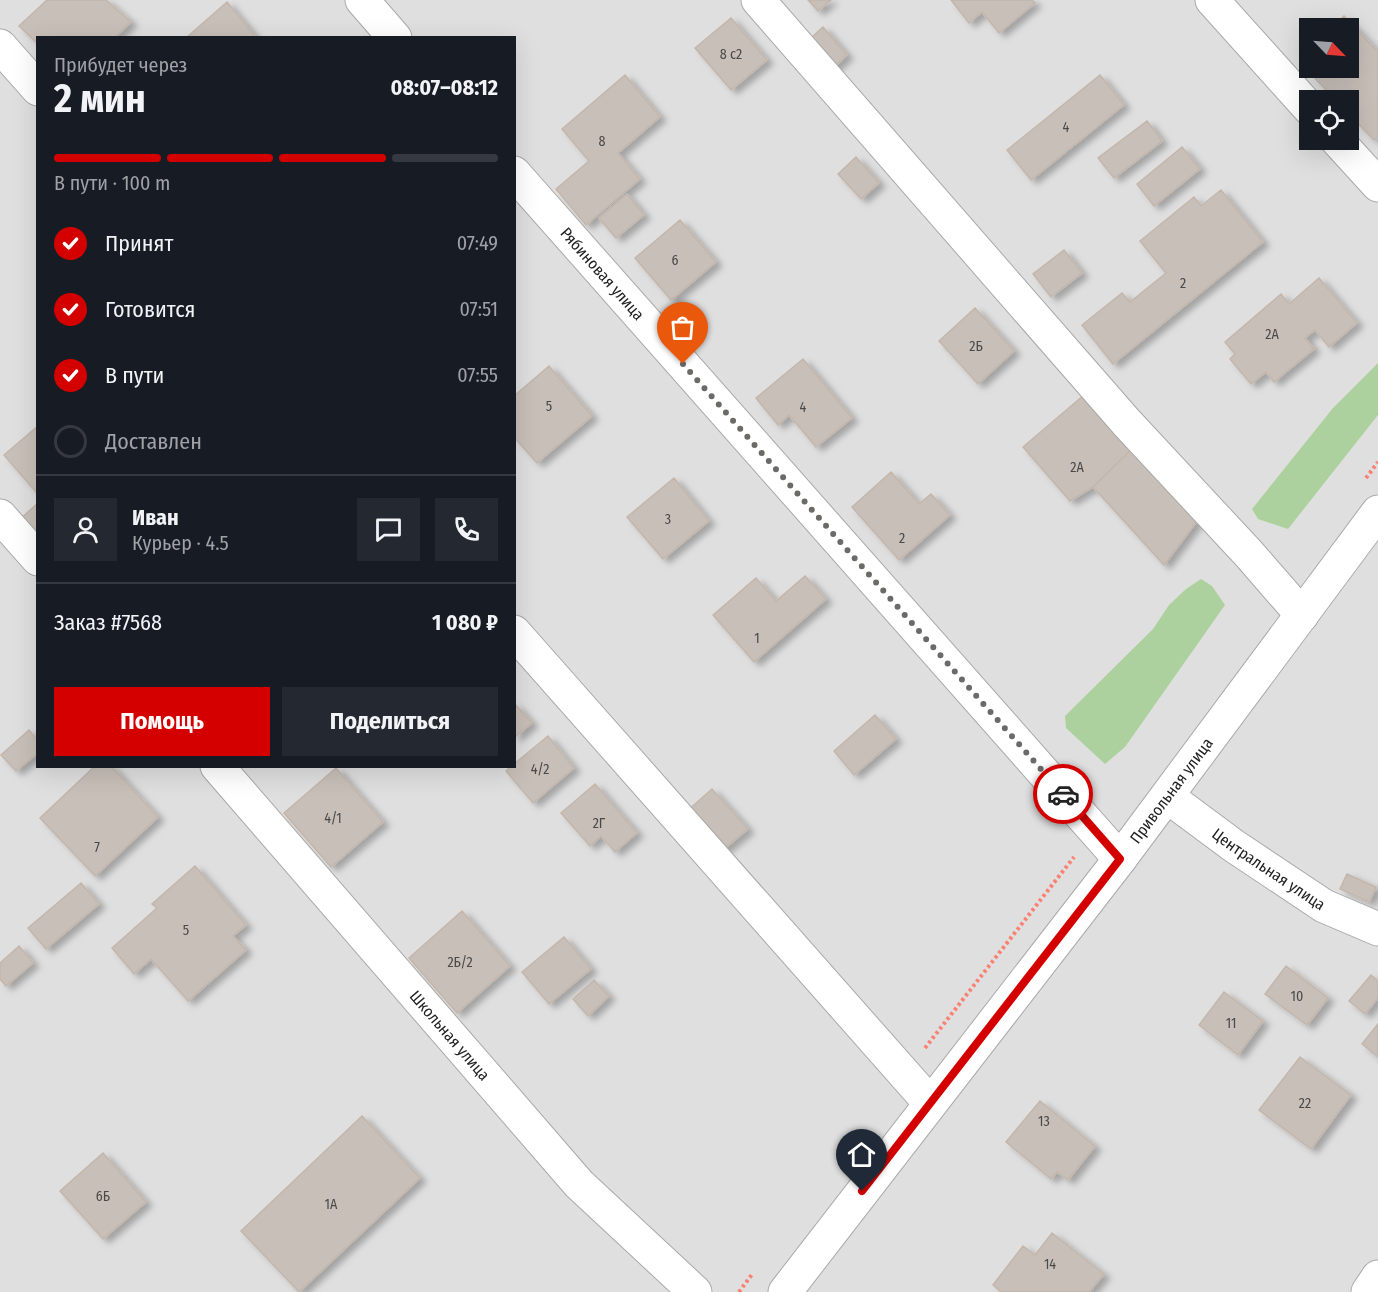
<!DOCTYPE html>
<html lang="ru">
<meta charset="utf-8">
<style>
:root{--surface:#171b24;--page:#242831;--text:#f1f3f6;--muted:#9ea1a6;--line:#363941;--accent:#d40000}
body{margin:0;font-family:"Fira Sans Condensed",sans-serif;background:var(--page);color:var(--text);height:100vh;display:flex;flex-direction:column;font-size:22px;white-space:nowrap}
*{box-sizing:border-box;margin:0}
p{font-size:20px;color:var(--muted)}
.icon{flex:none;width:33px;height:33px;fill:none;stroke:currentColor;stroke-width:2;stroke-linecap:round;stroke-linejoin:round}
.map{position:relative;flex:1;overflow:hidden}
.side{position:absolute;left:36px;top:36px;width:480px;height:732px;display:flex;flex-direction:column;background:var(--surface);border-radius:0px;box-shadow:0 6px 24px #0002}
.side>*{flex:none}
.needle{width:39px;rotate:115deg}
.buttons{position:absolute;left:1299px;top:18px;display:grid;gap:12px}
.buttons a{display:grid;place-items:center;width:60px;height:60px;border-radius:0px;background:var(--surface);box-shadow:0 6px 24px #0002;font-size:30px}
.pin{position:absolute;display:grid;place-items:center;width:51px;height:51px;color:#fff;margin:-62px -26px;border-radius:50% 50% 50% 0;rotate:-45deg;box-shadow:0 0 6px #0007}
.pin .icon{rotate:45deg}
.courier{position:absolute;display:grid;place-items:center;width:60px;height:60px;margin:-30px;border:4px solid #d40000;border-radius:50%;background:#fff;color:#222;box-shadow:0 2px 8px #0007}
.summary em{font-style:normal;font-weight:700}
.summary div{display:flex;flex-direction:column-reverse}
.summary{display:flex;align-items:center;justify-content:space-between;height:102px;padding:0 18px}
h1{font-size:39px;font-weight:700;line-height:45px}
.bar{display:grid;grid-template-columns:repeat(4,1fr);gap:9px 6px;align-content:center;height:72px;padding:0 18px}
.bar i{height:8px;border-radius:4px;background:var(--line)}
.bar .active{background:var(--accent)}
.bar p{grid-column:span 4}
.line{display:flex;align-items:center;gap:15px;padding:0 18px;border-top:2px solid var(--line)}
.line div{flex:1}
.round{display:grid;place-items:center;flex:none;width:63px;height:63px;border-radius:0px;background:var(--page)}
ol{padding:0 18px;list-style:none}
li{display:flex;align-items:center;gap:18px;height:66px}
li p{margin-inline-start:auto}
li .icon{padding:6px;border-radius:50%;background:var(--accent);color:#fff;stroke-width:4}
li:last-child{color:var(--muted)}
li i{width:33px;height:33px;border:3px solid var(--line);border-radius:50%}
.action{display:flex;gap:12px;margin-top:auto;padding:12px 18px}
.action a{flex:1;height:69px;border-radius:0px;background:var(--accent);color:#fff;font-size:24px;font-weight:700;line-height:69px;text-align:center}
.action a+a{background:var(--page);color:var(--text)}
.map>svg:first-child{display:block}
.residential{fill:#e0dfdf;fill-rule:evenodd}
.forest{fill:#add19e}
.building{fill:#c7bfb8;stroke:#c4b6ab;stroke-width:1.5;filter:url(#shadow)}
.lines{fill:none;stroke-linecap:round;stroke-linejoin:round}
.minor-casing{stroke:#a9a9a9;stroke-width:35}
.path{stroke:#fa8072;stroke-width:4;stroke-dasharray:3 3;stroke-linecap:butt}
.minor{stroke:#fff;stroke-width:33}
.done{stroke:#6b6a68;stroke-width:6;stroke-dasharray:0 10.8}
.route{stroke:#d40000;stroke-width:8}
.labels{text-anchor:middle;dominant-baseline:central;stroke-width:4.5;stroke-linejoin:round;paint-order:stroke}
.number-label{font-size:14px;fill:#4b4948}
.street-label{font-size:16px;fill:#222;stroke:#fff}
</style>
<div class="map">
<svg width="1378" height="1292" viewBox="0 0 1378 1292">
<defs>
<filter id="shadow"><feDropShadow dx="6" dy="4" stdDeviation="3" flood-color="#0004"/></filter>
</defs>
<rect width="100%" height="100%" fill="#f2efe9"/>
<path class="residential" d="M0,0H1378V1292H0ZM1310,28H1348V68H1310ZM38,38H514V766H38ZM1310,100H1348V140H1310Z"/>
<path class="forest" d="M1378,363V415L1288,529L1258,519L1252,509L1333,408Z
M1201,579L1212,586L1225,605L1125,747L1105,764L1066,728L1065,716L1153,629L1169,605L1186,589Z"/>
<path class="building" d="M47,0H106L131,22L114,38H38V44L19,26Z
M808,0H831L818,11Z
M951,0H1032L1035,3L999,33L982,12L969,23Z
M227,2L256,38H186Z
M1344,16L1376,50L1378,48V137L1374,140L1348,113V100H1336L1313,76L1323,68H1348V28H1331Z
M731,18L767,60L731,90L695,48Z
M823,27L847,55L828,73L803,45Z
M625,75L660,117L618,153L640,179L586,225L556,189L589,161L562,129Z
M1100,75L1124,105L1031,180L1007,150Z
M1147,121L1162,141L1114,178L1098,158Z
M1182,147L1200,169L1154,206L1137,184Z
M856,157L879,183L861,199L838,174Z
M1221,190L1263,242L1113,364L1082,325L1122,293L1130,302L1166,273L1140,241L1194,197L1201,206Z
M627,194L644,215L616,238L599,218Z
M680,220L716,262L671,300L635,258Z
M1064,250L1082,273L1051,297L1033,274Z
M1319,278L1357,323L1329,347L1315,330L1305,338L1314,349L1274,382L1266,372L1251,384L1230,359L1235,354L1225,342L1281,294L1289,304Z
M975,308L1014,351L978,384L939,341Z
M803,359L852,418L816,447L789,415L778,425L756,398Z
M549,366L592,416L537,463L514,437V396Z
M1084,395L1133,448L1093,487L1070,501L1023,447Z
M38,426V493H37L4,455Z
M1133,448L1197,521L1164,565L1093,487Z
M891,472L919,504L931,494L950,515L899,560L852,507Z
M674,478L709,521L663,559L627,517Z
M38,503V544L18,521Z
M805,576L826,599L754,662L713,615L756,578L776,601Z
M514,703L532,723L514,738Z
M875,715L896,739L854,775L834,751Z
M29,730L38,741V753L16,771L1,755Z
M548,736L574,768L533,803L506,771L511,766H514V764Z
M95,766H111L158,817L95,876L40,818Z
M336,768L383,822L331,867L284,813Z
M595,784L637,833L615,852L601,836L590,846L561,813Z
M712,789L748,829L722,851L686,812Z
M195,866L246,925L233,936L246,950L188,1001L151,959L134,974L112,948L157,908L152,904Z
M1347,874L1376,887L1369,902L1340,889Z
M81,883L99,904L46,949L28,928Z
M462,911L510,966L457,1013L409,958Z
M564,937L591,969L549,1004L522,972Z
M19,946L33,963L6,986L0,979V963Z
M1286,966L1328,998L1307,1025L1265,994Z
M1371,975L1378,981V998L1365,1014L1349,1001Z
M594,980L609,996L588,1016L573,999Z
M1224,992L1263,1021L1238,1055L1199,1025Z
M1378,1024V1057L1362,1044Z
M1300,1057L1351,1095L1311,1149L1259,1110Z
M1040,1101L1095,1146L1068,1180L1057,1172L1051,1179L1006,1142Z
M362,1116L420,1178L299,1292L241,1231Z
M103,1153L146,1202L103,1239L60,1191Z
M1052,1233L1104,1274L1089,1292H1001L993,1285L1023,1246L1035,1255Z"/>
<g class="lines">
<defs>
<g id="minor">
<path d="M362,0L395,38"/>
<path d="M758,0L1127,423L1249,554L1302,615"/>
<path d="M1212,0L1310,109"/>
<path d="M0,46L38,89"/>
<path d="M1337,140L1378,185"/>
<path id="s1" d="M514,173L1120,859"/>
<path d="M0,516L38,559"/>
<path d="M514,632L930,1103"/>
<path id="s2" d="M217,766L579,1184L695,1292"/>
<path id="s3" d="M1168,797L1234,846L1324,906L1378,929"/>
<path id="s4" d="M785,1292L1120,859L1378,512"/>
<path d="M1368,1292L1378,1277"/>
</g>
</defs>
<use href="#minor" class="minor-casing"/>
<path class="path" d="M1366,478L1378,462
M925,1048L1074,857
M739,1292L753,1273"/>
<use href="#minor" class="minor"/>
</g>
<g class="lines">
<path class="done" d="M683,364L1063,794"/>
<path class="route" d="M862,1191L1120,859L1063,794"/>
</g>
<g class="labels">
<g class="number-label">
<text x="731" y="54">8 с2</text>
<text x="1066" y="127">4</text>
<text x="602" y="141">8</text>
<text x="675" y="260">6</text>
<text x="1183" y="283">2</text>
<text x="1272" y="334">2А</text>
<text x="976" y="346">2Б</text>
<text x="549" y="406">5</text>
<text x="803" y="407">4</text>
<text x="1077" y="467">2А</text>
<text x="668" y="519">3</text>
<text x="902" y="538">2</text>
<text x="757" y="638">1</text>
<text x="540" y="769">4/2</text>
<text x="333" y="818">4/1</text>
<text x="599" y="823">2Г</text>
<text x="97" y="847">7</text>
<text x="186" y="930">5</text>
<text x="460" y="962">2Б/2</text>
<text x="1297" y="996">10</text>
<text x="1231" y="1023">11</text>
<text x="1305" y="1103">22</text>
<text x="1044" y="1121">13</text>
<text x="103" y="1196">6Б</text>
<text x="331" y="1204">1А</text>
<text x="1050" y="1264">14</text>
</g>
<g class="street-label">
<text stroke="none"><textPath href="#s1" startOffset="134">Рябиновая улица</textPath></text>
<text stroke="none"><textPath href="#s4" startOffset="633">Привольная улица</textPath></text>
<text stroke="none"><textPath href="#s3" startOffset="124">Центральная улица</textPath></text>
<text stroke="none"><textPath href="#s2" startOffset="356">Школьная улица</textPath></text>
</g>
</g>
</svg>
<div class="buttons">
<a><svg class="needle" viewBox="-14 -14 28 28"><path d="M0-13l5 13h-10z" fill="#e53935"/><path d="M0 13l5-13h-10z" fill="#9ea1a6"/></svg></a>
<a><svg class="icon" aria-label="locate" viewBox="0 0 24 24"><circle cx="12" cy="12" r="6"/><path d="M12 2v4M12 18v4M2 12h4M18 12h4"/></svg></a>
</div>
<div class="pin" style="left:683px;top:364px;background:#ea580c"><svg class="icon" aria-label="bag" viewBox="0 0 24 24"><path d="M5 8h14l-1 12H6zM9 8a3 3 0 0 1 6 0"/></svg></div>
<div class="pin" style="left:862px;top:1191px;background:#1f2937"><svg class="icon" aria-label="home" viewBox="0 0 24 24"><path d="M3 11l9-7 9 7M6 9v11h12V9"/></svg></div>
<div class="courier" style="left:1063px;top:794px"><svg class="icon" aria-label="car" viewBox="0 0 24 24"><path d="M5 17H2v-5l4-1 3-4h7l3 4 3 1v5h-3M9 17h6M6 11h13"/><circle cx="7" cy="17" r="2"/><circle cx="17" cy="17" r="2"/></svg></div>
<section class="side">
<div class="summary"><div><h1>2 мин</h1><p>Прибудет через</p></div><em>08:07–08:12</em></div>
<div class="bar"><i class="active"></i><i class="active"></i><i class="active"></i><i></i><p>В пути · 100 m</p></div>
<ol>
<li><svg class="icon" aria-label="check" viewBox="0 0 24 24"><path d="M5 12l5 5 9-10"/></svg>Принят<p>07:49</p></li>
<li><svg class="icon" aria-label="check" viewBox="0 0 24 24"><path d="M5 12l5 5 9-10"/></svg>Готовится<p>07:51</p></li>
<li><svg class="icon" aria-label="check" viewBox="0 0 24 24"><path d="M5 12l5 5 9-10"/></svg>В пути<p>07:55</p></li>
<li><i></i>Доставлен</li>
</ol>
<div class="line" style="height:108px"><a class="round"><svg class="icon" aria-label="person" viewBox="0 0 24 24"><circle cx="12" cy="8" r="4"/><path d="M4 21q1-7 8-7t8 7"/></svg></a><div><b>Иван</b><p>Курьер · 4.5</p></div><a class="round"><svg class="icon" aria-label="chat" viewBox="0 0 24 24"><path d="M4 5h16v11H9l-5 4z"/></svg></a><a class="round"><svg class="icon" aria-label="phone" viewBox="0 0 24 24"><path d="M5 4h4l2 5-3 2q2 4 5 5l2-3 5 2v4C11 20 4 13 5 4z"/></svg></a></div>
<div class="line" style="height:78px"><div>Заказ #7568</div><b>1 080 ₽</b></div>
<div class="action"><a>Помощь</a><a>Поделиться</a></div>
</section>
</div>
